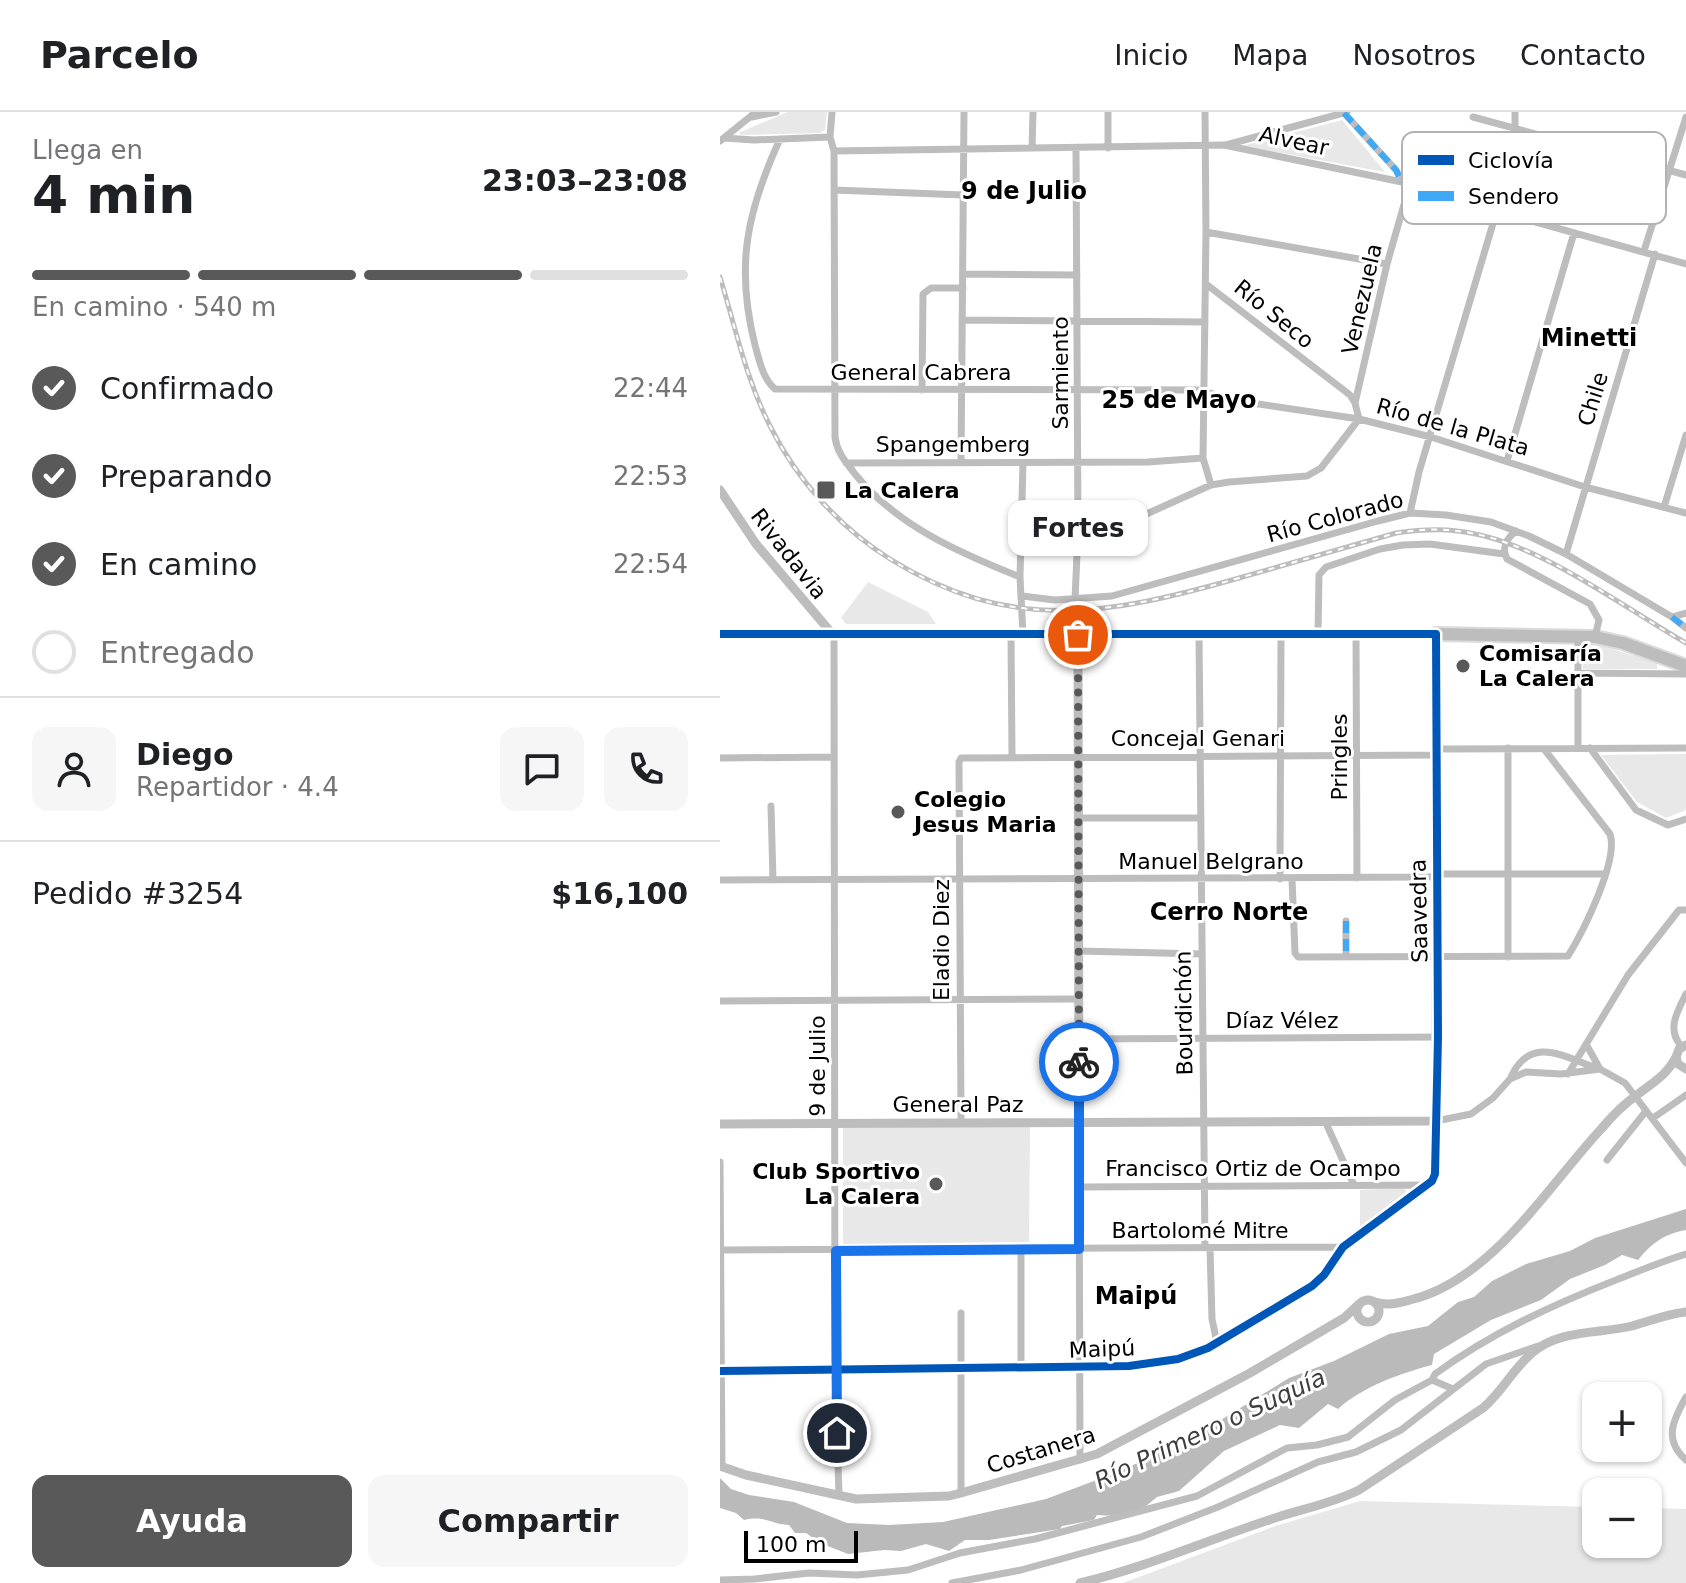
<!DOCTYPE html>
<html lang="es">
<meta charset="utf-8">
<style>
:root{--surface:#fff;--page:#f6f6f6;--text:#202124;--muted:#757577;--line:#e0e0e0;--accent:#595959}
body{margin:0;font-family:"DejaVu Sans",sans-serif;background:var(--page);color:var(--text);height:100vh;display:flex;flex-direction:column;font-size:30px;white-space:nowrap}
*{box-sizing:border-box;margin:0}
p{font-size:26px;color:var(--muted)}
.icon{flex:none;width:44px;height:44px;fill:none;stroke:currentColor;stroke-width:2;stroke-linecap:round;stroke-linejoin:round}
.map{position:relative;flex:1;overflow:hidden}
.sheet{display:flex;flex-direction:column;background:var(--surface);width:720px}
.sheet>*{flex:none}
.controls{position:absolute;left:862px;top:1270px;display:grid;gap:16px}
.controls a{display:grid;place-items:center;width:80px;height:80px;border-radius:16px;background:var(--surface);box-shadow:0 2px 6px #0004;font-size:40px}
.scale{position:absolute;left:24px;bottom:20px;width:114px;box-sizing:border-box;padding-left:8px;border:4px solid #000;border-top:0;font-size:22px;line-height:28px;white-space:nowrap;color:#000;-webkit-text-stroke:6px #fff;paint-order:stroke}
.pin{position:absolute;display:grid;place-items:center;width:68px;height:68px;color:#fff;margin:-34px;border:4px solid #fff;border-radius:50%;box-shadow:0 2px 8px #0007}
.courier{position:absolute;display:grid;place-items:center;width:80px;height:80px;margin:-40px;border:6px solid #1a73e8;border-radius:50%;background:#fff;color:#222;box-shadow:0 2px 10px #0007}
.bubble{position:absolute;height:56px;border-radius:16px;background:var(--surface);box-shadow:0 2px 6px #0004;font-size:26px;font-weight:600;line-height:56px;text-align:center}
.headline em{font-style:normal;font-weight:600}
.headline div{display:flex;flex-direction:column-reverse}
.headline{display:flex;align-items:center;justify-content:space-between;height:136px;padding:0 32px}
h1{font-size:52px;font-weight:600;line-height:60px}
.bar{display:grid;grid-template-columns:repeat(4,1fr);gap:12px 8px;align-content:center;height:96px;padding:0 32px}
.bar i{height:10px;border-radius:6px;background:var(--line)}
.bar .on{background:var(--accent)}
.bar p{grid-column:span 4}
.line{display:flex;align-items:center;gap:20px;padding:0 32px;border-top:2px solid var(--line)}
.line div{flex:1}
.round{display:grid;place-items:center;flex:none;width:84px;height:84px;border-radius:16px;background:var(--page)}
ol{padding:0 32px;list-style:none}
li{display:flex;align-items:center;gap:24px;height:88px}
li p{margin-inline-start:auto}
li .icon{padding:8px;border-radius:50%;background:var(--accent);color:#fff;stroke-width:4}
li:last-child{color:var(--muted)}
li i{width:44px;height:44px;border:4px solid var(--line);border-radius:50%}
.button{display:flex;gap:16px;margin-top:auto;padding:16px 32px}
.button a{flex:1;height:92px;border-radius:16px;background:var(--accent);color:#fff;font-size:32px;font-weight:600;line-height:92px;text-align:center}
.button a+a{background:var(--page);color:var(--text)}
header{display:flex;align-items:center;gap:48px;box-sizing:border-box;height:112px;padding:0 40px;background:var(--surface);border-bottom:2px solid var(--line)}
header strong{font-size:38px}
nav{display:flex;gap:44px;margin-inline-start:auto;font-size:28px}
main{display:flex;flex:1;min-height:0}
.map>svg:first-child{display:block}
.green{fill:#e8e8e8}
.water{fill:#bababa}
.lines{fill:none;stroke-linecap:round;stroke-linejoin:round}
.primary-casing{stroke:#dbdbdb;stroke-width:16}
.minor{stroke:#bdbdbd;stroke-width:7}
.tertiary{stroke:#bdbdbd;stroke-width:9}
.primary{stroke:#bdbdbd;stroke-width:12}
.rail-casing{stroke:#bdbdbd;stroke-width:5}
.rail{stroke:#fff;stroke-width:2;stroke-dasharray:6;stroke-linecap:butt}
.quiet{stroke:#3fa9f5;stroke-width:6;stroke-dasharray:12 6;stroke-linecap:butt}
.cycleway-casing{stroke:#fff;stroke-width:13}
.cycleway{stroke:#0057b8;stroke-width:8}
.done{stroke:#595959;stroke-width:8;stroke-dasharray:0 14.4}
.route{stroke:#1a73e8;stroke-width:10}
.poi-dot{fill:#595959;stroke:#fff;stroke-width:3}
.labels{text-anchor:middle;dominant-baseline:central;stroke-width:6;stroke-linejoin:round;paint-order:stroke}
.street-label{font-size:22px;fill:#000;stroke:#fff}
.poi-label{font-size:22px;font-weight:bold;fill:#000;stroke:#fff;text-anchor:start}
.neighbourhood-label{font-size:24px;font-weight:bold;fill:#000;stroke:#fff}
.water-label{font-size:24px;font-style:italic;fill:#3e3e3e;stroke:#fff}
.key{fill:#fff;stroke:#b2b2b2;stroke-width:2}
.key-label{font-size:22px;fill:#000}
</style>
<header>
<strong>Parcelo</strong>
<nav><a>Inicio</a><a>Mapa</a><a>Nosotros</a><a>Contacto</a></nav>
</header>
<main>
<section class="sheet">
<div class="headline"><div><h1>4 min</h1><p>Llega en</p></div><em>23:03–23:08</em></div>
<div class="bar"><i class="on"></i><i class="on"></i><i class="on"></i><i></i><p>En camino · 540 m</p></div>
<ol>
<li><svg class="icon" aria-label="check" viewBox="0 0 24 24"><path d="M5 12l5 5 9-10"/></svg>Confirmado<p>22:44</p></li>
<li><svg class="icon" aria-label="check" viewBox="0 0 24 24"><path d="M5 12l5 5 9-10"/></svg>Preparando<p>22:53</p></li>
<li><svg class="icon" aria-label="check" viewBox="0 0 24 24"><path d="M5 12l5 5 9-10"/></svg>En camino<p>22:54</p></li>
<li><i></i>Entregado</li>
</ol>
<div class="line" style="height:144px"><a class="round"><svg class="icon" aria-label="person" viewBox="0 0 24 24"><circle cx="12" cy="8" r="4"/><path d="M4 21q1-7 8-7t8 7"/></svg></a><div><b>Diego</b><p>Repartidor · 4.4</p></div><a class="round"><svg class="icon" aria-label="chat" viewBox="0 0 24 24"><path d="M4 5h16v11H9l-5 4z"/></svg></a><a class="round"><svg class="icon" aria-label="phone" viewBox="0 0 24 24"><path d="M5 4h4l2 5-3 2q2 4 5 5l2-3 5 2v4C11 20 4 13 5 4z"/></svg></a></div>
<div class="line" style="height:104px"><div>Pedido #3254</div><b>$16,100</b></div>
<div class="button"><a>Ayuda</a><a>Compartir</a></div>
</section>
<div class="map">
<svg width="966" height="1471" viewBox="0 0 966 1471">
<rect width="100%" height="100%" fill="#fff"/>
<path class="green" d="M68,0H107L105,18L100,21L22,23L18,21Z
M622,8L665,60L522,34Z
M148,470L208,500L216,512H126L121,506Z
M863,532L886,535L937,551V557H863Z
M966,642V698L946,706L917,690L881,643Z
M123,1015H310L309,1130L123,1132Z
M682,1076L686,1078L685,1082L640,1115V1078Z
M640,1389L876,1395V1432H928V1396L966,1397V1471H403L555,1414Z"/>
<path class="water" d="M966,1097V1118C944,1122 932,1131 918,1148L902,1143L885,1153L850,1167L821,1188L771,1208L714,1242L712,1253C681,1261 642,1275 618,1297L608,1292L579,1316L560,1313L504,1339L459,1379L437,1385L426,1394L395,1404L377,1403L374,1408L342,1414L340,1417L269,1428H245L229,1439L206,1432L181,1439L164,1438L128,1442L100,1431L86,1421H75L69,1413C49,1412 46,1403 24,1408L16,1401L0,1396V1366L11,1377L29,1383L74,1390L127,1411L169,1413L223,1410L326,1387L398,1360L473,1325L569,1266L614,1249L669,1222L708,1214L738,1190L754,1185L772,1169L806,1152L850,1139L875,1126Z"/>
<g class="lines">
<defs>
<path id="primary" d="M716,522L875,525L903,531L966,554"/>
</defs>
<use href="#primary" class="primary-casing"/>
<path class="minor" d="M112,0L110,25L114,39L115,325C117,341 126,350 135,362C177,414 240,441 300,465
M388,0V36
M485,0L486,120L483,346L491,373
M624,1L676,58L682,70
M32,5L56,0
M753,5L966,63
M795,15V0
M4,26L34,28L110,25
M60,27C27,99 15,154 35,233C39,248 43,267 55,277L477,278L525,290L639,307L711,325L865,375L966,401
M0,29L36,0
M506,33L627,0
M312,36L313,0
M114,39L504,33L682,70L689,75L966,152
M114,78L243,83
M486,120L667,152
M924,139L966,5
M243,162L357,163
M486,172L630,283L635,291
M242,208L485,210
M202,278L203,182L211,176H243
M241,349L244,0
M787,349L854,121
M303,350L300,465L303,523
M126,351L428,350L483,346
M944,395L966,323
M690,401L699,360L777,98
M302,418L358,420L393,417L491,373L509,370L587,364L601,356L639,307L635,291L667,152L689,75
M796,419C787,426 781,436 787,447L870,492L879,508L875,525
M846,442L935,142
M302,484L335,488L392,484L658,409L690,401L726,403L771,410L809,424L846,442L952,505L966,501
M355,487L358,420L356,36
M952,505L966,516
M598,522L599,463L606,455L660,437L683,433L710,432L784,442
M291,523L292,644
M479,523C480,727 482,931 485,1136
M636,523L637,766
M114,524L115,1258L119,1383
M857,561L966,562
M788,636V845
M858,636V524
M870,636L916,698L948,713L966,707
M715,637L966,636
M0,646L114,645
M51,694L53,768
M358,706H481
M560,767L561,523
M572,767L575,841L578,845L848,844C863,820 899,748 890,722L824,637
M0,768L709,765L724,762H885
M626,809V845
M359,839L482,842
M0,889L359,887
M359,927L718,925
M866,932L880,957
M962,935C946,918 957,900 966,882
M848,962L908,863L959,798H966
M791,965C810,923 843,944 876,956
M933,1006L966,983
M359,1009L360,1348
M605,1009L634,1073
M241,1010L239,650L241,646L715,643
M887,1048L926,999
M0,1050L2,1354
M359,1075L705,1073
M490,1136L492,1207L497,1231
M0,1138L623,1135
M241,1201V1381
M301,1256V1137
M0,1259L358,1256L427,1253L458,1247L488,1236L583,1181L604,1163L623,1135L712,1069L715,1062L716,1009L751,1002L773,986L790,967L806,960L841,962L880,957L905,971L966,1051
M712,1268L733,1277
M966,1285C953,1308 943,1328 966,1348
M0,1468L34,1467L89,1461L137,1463L188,1458L240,1441L315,1427L477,1384L567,1336L597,1333L628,1325L675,1288L712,1268L715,1262C771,1221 832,1193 896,1168C919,1159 942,1149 966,1142
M232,1471L301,1458L421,1425L498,1395L598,1350L636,1340L681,1318L766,1252L818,1234"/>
<path class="tertiary" d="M0,378L36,432L114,524
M0,522H716V1009L0,1012
M358,523L359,1009
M966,933L959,937L956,945L958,952L966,957
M637 1199a11 11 0 1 1 22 0a11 11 0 1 1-22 0Z
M655,1190C668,1194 678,1191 690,1188C771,1169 828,1074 882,1016C892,1004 904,992 917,983C932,971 947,963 956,945
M0,1354L26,1363L136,1387L229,1384L241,1381L377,1342L530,1261L624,1206L639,1192
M360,1471C428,1455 492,1426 558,1405C586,1396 613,1391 639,1378L763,1296C782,1280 793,1257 812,1241C839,1217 879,1222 912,1214C930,1209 947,1202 966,1200"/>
<use href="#primary" class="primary"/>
<defs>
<path id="rail" d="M0,165C15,214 26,267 50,314C77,368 119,415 170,447C291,522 389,503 519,466C571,451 624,436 676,421C697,418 716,416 737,419C815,427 899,493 966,531"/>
</defs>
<use href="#rail" class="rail-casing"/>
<use href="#rail" class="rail"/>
<path class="quiet" d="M624,1L676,58L682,70
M302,418L358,420
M952,505L966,516
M626,809V845"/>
<defs>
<path id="cycleway" d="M0,522H716L718,925L715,1062L712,1069L623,1135L604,1163L592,1174L488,1236L458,1247L409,1254L0,1259"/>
</defs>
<use href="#cycleway" class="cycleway-casing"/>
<use href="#cycleway" class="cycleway"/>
</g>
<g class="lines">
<path class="done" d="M358,523L359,950"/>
<path class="route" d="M117,1321L116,1139L359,1137V950"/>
</g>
<g class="poi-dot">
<rect x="96" y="368" width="20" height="20" rx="4"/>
<circle cx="743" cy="554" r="8"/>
<circle cx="178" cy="700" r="8"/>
<circle cx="216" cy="1072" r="8"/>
</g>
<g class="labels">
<g class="street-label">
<text transform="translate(574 29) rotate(12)">Alvear</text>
<text transform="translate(642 187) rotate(-77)">Venezuela</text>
<text transform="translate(554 202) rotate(39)">Río Seco</text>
<text x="201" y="260">General Cabrera</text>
<text transform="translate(340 261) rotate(-90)">Sarmiento</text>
<text transform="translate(873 287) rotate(-73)">Chile</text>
<text transform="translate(733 315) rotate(16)">Río de la Plata</text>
<text x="233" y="332">Spangemberg</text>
<text transform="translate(615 405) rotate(-15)">Río Colorado</text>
<text transform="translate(69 442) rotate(52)">Rivadavia</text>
<text x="478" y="626">Concejal Genari</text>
<text transform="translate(619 645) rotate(-90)">Pringles</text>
<text x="491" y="749">Manuel Belgrano</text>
<text transform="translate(699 799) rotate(-91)">Saavedra</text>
<text transform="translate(221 828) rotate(-90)">Eladio Diez</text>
<text transform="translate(464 901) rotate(-91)">Bourdichón</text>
<text x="562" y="908">Díaz Vélez</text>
<text transform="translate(97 954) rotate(-90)">9 de Julio</text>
<text x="238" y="992">General Paz</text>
<text x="533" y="1056">Francisco Ortiz de Ocampo</text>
<text x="480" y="1118">Bartolomé Mitre</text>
<text transform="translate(382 1237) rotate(-2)">Maipú</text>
<text transform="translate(321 1338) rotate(-17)">Costanera</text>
</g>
<g class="poi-label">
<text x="124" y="378">La Calera</text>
<text x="759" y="541">Comisaría<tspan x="759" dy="25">La Calera</tspan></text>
<text x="194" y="687">Colegio<tspan x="194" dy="25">Jesus Maria</tspan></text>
<text x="200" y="1059" text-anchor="end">Club Sportivo<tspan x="200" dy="25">La Calera</tspan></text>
</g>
<g class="neighbourhood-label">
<text x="304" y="79">9 de Julio</text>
<text x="869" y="226">Minetti</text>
<text x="459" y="288">25 de Mayo</text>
<text x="509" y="800">Cerro Norte</text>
<text x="416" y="1184">Maipú</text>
</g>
<g class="water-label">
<text transform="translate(490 1317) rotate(-25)">Río Primero o Suquía</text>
</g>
</g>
<rect x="682" y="20" width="264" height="92" rx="12" class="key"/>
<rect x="698" y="43" width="36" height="10" fill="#0057b8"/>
<rect x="698" y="79" width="36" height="10" fill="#3fa9f5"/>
<g class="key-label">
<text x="748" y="56">Ciclovía</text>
<text x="748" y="92">Sendero</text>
</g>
</svg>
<div class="controls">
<a>+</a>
<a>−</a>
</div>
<div class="scale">100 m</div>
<div class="pin" style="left:358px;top:523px;background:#ea580c"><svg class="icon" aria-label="bag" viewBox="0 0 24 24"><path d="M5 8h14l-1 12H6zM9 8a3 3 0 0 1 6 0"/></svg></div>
<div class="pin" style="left:117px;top:1321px;background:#1f2937"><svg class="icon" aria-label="home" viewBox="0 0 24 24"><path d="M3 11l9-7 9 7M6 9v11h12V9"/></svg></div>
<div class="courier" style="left:359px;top:950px"><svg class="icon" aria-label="bike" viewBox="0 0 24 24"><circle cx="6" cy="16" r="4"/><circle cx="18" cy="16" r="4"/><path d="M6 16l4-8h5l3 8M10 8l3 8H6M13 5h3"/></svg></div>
<div class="bubble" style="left:288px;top:388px;width:140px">Fortes</div>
</div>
</main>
